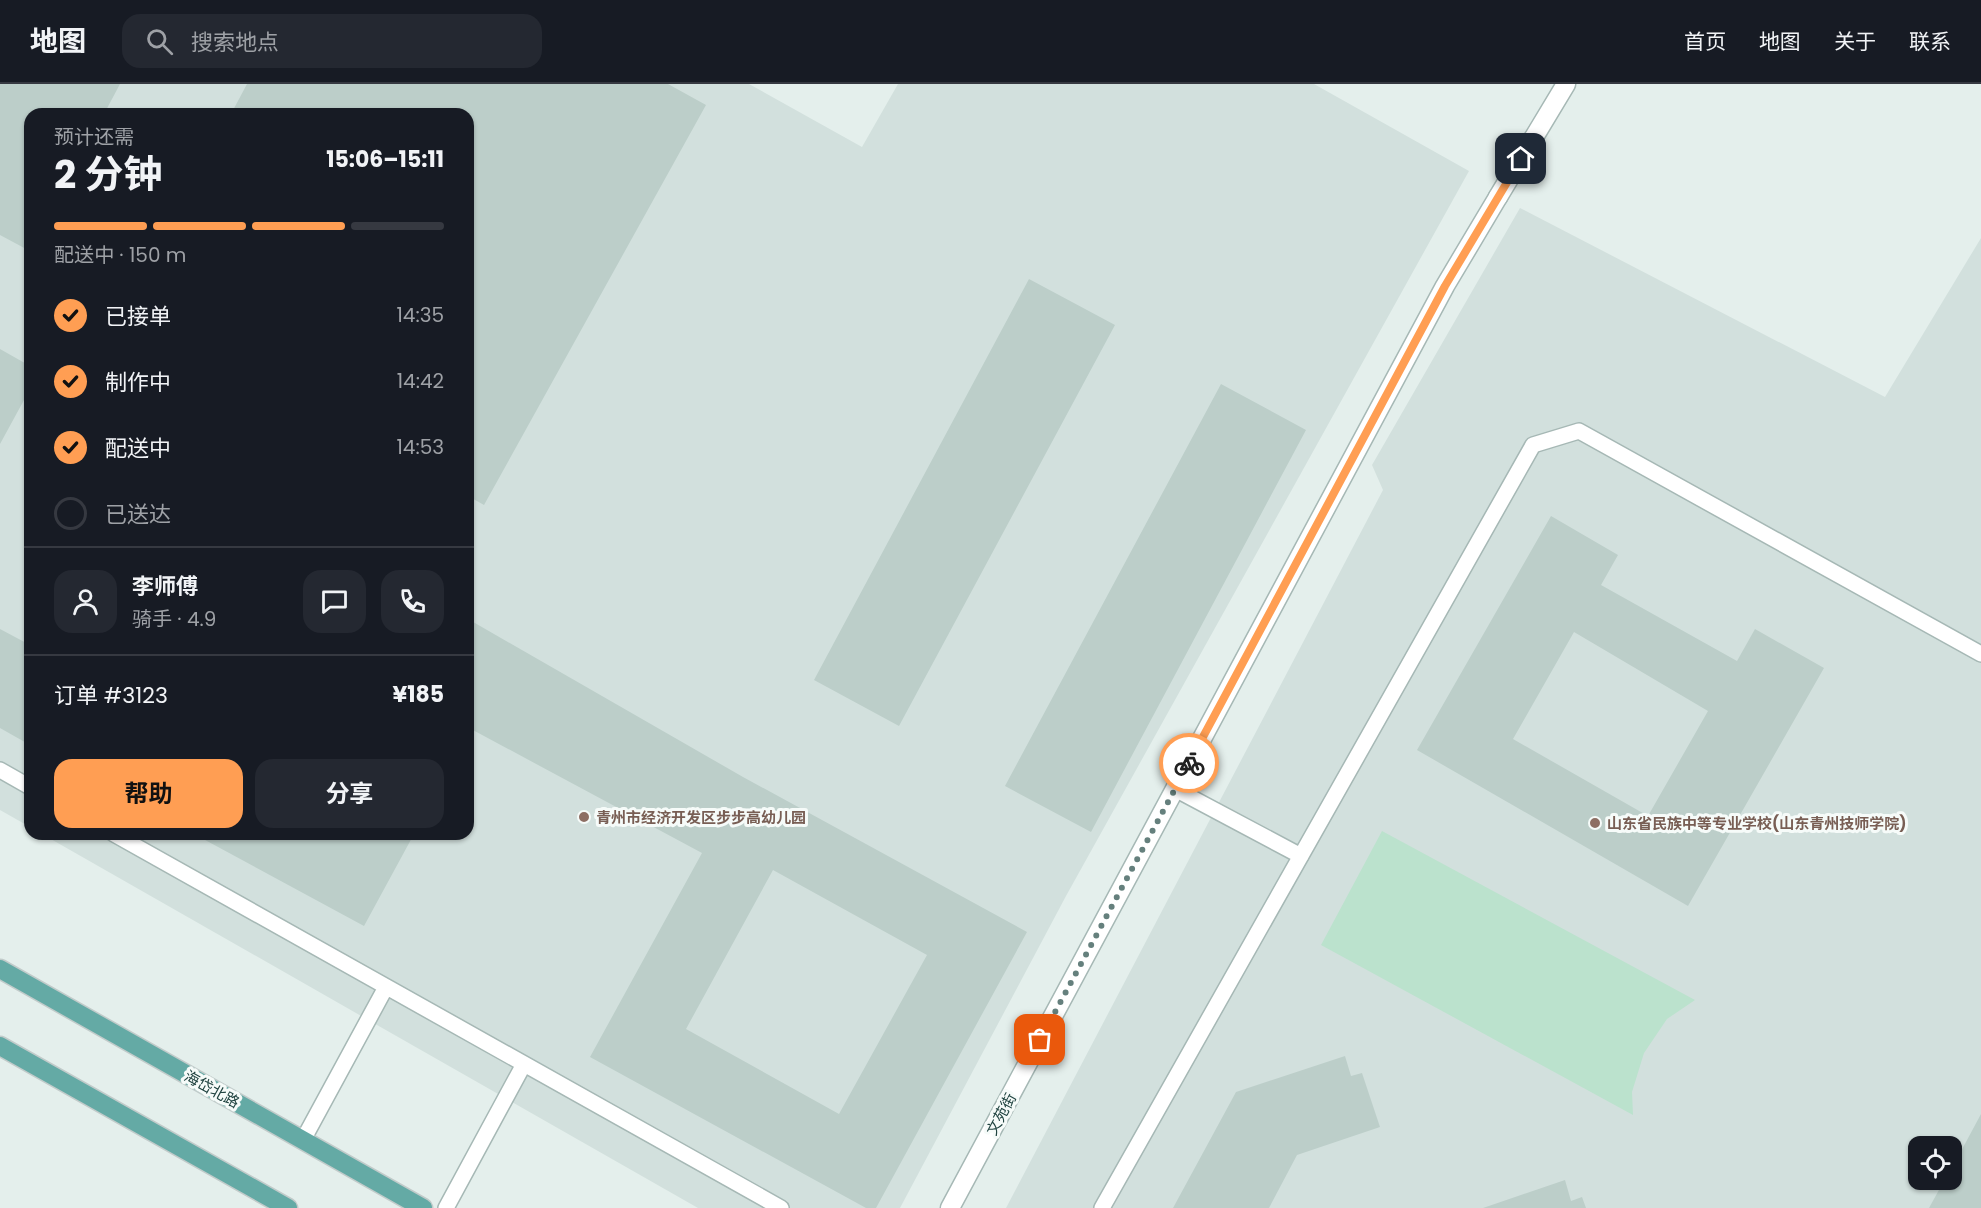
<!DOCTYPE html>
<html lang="zh">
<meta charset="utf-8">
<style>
:root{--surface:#171b24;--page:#242831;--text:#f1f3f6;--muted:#9ea1a6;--line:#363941;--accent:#ff9e53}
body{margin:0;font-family:Poppins,"Noto Sans SC",sans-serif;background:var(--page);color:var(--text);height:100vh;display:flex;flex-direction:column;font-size:22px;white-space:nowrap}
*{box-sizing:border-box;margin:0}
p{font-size:20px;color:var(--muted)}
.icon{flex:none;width:33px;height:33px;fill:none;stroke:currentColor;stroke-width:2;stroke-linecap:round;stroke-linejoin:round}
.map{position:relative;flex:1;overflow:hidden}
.panel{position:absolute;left:24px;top:24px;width:450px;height:732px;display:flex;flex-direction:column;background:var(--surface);border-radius:18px;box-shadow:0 2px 4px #0004}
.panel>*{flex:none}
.tools{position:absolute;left:1908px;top:1052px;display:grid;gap:12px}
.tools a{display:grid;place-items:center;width:54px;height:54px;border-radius:12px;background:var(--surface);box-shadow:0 2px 4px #0004;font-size:30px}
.pin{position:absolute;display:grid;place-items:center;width:51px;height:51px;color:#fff;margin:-26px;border-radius:12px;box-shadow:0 3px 9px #0006}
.courier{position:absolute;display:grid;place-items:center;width:60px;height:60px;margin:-30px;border:4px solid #ff9e53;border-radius:50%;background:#fff;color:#222;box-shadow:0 2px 8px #0007}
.overview em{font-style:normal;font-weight:700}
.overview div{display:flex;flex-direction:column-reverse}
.overview{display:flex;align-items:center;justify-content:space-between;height:102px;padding:0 30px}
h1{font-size:39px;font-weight:700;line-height:45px}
.bar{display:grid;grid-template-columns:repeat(4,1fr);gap:9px 6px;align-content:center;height:72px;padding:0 30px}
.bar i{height:8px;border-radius:4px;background:var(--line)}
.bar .current{background:var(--accent)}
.bar p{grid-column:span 4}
.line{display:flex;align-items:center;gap:15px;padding:0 30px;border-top:2px solid var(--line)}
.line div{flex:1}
.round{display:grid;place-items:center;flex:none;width:63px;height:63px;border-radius:18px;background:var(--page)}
ol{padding:0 30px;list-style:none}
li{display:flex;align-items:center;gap:18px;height:66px}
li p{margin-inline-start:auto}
li .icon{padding:6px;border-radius:50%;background:var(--accent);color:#111;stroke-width:4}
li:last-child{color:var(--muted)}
li i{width:33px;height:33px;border:3px solid var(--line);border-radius:50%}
.cta{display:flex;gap:12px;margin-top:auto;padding:12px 30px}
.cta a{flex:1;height:69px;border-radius:18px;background:var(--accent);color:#111;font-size:24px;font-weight:700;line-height:69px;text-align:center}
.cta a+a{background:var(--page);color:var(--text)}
header{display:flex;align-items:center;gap:36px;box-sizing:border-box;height:84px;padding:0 30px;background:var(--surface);border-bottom:2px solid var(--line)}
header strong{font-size:28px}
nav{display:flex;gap:33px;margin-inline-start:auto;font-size:21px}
.search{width:420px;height:54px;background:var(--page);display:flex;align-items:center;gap:15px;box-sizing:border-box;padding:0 21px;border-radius:18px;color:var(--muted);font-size:22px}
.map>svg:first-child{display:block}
.built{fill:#d2e0dd;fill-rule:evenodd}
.green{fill:#bbe2cd}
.building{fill:#bccec9;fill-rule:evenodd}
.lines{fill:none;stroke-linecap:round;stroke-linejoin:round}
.service-casing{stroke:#a6b8b5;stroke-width:18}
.minor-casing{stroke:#a6b8b5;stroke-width:21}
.tertiary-casing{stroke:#a6b8b5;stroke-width:21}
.primary-casing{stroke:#c1cbca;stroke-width:21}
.service{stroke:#fff;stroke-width:15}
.minor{stroke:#fff;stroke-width:18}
.tertiary{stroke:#fff;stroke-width:18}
.primary{stroke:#64aaa5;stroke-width:18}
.done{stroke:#65807d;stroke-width:6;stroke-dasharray:0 10.8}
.route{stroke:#ff9e53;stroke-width:8}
.education-dot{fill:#8d6e63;stroke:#f6fbf9;stroke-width:2}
.labels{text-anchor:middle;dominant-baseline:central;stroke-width:6;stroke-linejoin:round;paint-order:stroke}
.education-label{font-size:15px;font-weight:bold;fill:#785e54;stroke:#f6fbf9;text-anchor:start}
.street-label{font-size:15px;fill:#214441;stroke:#f6fbf9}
</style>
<header>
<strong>地图</strong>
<div class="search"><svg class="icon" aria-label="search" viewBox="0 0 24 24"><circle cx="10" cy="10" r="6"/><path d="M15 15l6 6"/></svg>搜索地点</div>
<nav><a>首页</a><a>地图</a><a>关于</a><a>联系</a></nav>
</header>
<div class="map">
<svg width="1981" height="1124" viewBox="0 0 1981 1124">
<rect width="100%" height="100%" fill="#e4efec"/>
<path class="built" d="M0,0H749L862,63L898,0H1314L1469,87L1066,812L900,1124H698L42,750H468V30H30V743L0,726Z
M1520,124L1885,313L1981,154V1124H1006L1383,406L1372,381ZM1918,1062H1952V1095H1918Z"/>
<path class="green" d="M1382,747L1695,916L1667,935L1644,969L1632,1008L1633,1031L1321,861Z"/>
<path class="building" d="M0,0H120L104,30H30V163L28,166L0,151Z
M247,0H668L706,21L484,421L468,412V30H231Z
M1029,195L1115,241L899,642L814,596Z
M0,265L30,282V305L0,360Z
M1221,300L1306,346L1091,748L1005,702Z
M1551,432L1618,471L1601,501L1737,577L1755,545L1824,584L1688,822L1417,666ZM1574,548L1708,627L1648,732L1513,655Z
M468,535L743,693L1027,848L876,1124H866L590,973L702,769L471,645L468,651ZM773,786L927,871L839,1030L686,945Z
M0,545L30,561V661L0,644Z
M194,750H414L364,842Z
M1345,972L1351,992L1362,989L1380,1043L1297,1071L1269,1124H1173L1236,1008Z
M1981,1030V1124H1929L1945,1095H1952V1084Z
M1565,1096L1571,1117L1582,1113L1586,1124H1483Z"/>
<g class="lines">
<defs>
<path id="service" d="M0,686L30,703
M1175,705L1301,772
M114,750L781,1124
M303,1056L386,903
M446,1124L524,980
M1102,1124L1533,361L1579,347L1981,570"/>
<path id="minor" d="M1498,113L1566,0"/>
<path id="tertiary" d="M950,1124L1445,202L1498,113"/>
<path id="primary" d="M0,885L423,1124
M0,962L288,1124"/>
</defs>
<use href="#service" class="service-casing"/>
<use href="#minor" class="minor-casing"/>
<use href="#tertiary" class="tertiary-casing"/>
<use href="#primary" class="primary-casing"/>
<use href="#service" class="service"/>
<use href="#minor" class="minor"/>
<use href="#tertiary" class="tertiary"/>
<use href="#primary" class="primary"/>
</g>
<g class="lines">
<path class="done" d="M1040,956L1189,679"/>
<path class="route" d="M1189,679L1445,202L1521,75"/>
</g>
<g class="education-dot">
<circle cx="584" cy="733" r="6"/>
<circle cx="1595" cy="739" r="6"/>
</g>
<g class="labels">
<g class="education-label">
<text x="596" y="733">青州市经济开发区步步高幼儿园</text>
<text x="1607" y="739">山东省民族中等专业学校(山东青州技师学院)</text>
</g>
<g class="street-label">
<text transform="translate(212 1005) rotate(29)">海岱北路</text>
<text transform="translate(1001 1030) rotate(-62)">文苑街</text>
</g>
</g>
</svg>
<div class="tools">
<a><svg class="icon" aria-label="locate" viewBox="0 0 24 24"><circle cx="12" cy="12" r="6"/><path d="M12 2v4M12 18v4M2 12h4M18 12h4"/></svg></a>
</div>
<div class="pin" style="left:1040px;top:956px;background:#ea580c"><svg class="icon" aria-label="bag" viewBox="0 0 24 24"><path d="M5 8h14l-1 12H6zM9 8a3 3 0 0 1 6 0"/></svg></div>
<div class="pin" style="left:1521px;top:75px;background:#1f2937"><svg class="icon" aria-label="home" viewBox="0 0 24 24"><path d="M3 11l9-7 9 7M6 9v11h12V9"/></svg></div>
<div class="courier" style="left:1189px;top:679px"><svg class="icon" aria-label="bike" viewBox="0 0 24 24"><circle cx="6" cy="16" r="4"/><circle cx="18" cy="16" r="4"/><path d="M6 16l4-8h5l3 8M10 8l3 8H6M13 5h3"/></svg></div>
<section class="panel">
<div class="overview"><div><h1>2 分钟</h1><p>预计还需</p></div><em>15:06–15:11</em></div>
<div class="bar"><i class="current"></i><i class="current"></i><i class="current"></i><i></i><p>配送中 · 150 m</p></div>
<ol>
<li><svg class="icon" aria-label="check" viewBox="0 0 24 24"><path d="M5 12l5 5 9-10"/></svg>已接单<p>14:35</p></li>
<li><svg class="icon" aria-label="check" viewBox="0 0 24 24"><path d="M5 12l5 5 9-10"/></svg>制作中<p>14:42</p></li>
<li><svg class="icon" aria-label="check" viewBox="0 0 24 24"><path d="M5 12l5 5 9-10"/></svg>配送中<p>14:53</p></li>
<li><i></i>已送达</li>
</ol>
<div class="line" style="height:108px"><a class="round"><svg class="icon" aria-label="person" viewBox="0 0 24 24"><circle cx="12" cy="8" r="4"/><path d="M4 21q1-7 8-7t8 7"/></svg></a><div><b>李师傅</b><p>骑手 · 4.9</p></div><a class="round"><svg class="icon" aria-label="chat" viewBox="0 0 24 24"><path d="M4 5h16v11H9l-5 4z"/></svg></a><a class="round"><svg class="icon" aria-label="phone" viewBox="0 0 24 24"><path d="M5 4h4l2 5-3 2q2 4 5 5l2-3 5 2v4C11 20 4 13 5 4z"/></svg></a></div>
<div class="line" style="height:78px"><div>订单 #3123</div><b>¥185</b></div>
<div class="cta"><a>帮助</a><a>分享</a></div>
</section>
</div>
